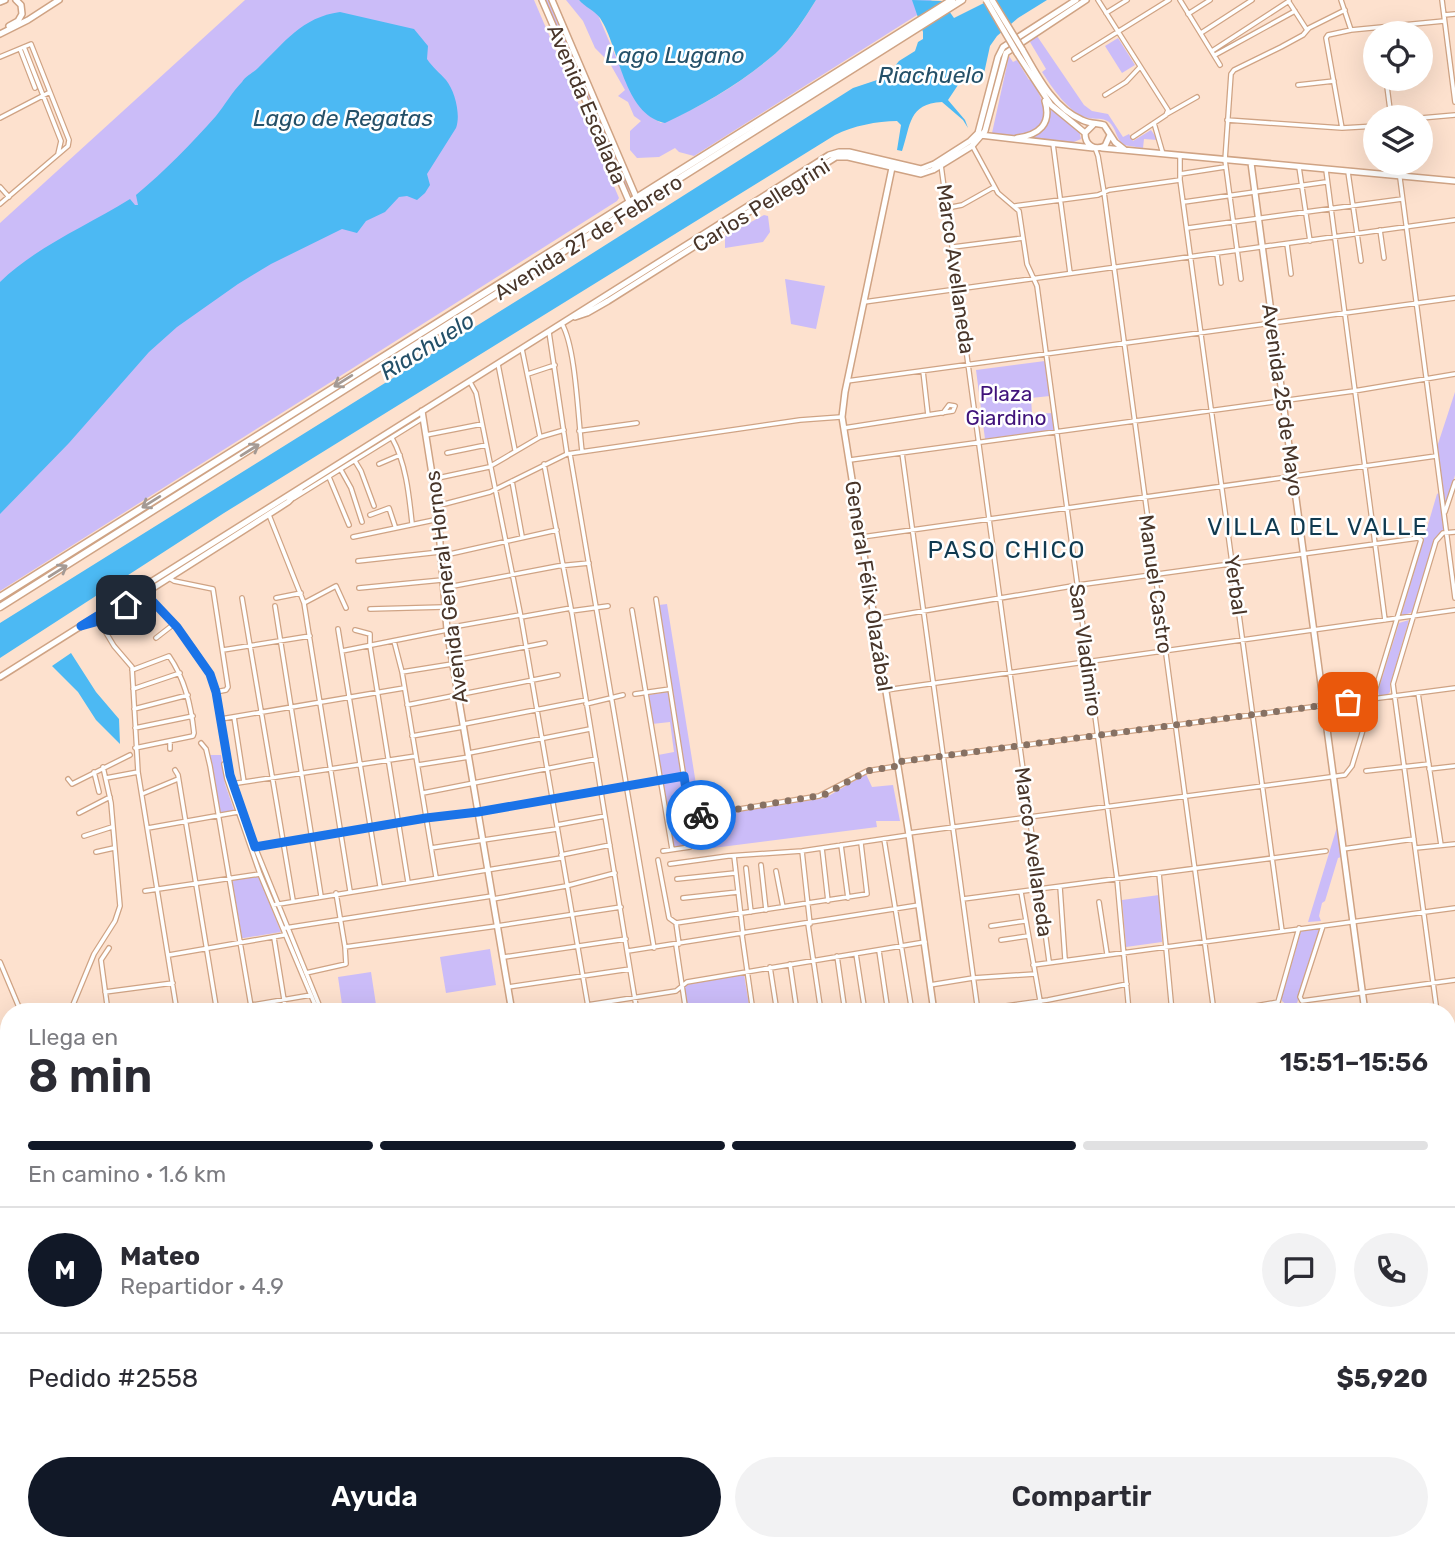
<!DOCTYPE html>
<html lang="es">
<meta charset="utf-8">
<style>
:root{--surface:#fff;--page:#f2f2f3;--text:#2b2b33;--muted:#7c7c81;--line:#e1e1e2;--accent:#111827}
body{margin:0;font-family:Rubik,sans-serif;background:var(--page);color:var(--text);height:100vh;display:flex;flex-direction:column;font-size:26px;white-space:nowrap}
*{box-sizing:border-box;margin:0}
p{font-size:23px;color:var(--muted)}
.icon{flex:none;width:38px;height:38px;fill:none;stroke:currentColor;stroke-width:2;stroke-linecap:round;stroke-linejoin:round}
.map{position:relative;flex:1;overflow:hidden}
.panel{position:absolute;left:0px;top:1003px;width:1456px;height:548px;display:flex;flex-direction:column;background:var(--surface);border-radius:28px 28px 0 0;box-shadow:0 7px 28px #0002}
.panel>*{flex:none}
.controls{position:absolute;left:1363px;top:21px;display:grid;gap:14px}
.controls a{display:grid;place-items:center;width:70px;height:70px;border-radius:50%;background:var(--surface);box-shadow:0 7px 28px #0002;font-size:35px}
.pin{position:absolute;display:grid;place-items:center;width:60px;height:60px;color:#fff;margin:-30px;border-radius:14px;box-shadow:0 4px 10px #0006}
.courier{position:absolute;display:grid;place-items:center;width:70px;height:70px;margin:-35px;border:5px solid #1a73e8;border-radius:50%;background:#fff;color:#222;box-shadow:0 2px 9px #0007}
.overview em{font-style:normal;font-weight:600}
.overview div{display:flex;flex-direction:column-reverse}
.overview{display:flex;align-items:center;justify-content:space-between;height:119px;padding:0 28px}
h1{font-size:46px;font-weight:600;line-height:52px}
.bar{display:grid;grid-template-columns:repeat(4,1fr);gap:10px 7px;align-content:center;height:84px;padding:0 28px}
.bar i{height:9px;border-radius:5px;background:var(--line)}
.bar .current{background:var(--accent)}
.bar p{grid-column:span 4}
.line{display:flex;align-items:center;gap:18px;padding:0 28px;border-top:2px solid var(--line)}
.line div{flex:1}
.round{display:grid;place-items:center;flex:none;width:74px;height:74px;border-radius:37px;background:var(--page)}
.action{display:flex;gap:14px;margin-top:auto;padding:14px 28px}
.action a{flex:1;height:80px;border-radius:42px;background:var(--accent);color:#fff;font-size:28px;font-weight:600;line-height:80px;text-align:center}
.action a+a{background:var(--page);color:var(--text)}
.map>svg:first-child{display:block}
.green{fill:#cbbcf8}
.water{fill:#4cb9f3}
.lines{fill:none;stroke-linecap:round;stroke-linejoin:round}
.street-casing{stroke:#cfa384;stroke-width:6}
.secondary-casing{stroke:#cfa384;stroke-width:8}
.primary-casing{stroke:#cfa384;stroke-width:9}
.street{stroke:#fff;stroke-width:3.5}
.secondary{stroke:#fff;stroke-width:5}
.primary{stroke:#fff;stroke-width:6}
.secondary-bridge-casing{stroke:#cfa384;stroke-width:8;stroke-linecap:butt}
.secondary-bridge{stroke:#fff;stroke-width:5}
.oneway{stroke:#a49a94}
.done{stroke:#877163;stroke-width:7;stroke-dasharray:0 12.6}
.route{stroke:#1a73e8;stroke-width:9}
.labels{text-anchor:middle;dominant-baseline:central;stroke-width:5;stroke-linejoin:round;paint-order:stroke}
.street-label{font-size:21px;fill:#483529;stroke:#fff}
.park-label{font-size:21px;fill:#40137b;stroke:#fff}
.water-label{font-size:23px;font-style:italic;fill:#245068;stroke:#fff}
.quarter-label{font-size:24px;letter-spacing:2px;fill:#103a50;stroke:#fff}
</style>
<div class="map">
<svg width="1455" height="1550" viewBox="0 0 1455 1550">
<rect width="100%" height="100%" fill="#fde1ce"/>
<path class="green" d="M245,0H534L619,198L617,201L0,591V223Z
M545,0H548L630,192L628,190Z
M566,0H579L598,15L629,88L639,105L651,117L661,123C700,109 746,80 777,52C793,37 805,18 816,0H932L917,15L694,156L679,152L675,148L659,157L637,158L630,150V131L641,121L634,116L628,102L618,96L625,90L609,62L595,48L583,21Z
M1037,36L1084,105L1092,111L1108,114L1123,137L1129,134L1133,141L1151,130L1158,140L1144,139L1143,148L1123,145C1116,138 1116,128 1109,122C1102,117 1095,120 1088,118C1070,115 1051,86 1042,72L1046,69L1030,42Z
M1118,38L1135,65L1122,73L1105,46Z
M1009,56L1013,62L1017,60L1029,80L1031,79C1037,91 1046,103 1045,117C1042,139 1007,139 992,133Z
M1051,107L1079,130L1081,139L1069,144L1029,139C1044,132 1049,124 1051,107Z
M764,215L768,216L770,232L763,242L725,248V236Z
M785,279L825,286L816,329L791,324Z
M1045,361L1050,396L1031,398L1032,414L1052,413L1054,430L985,439L976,370Z
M1455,392V475L1447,504L1445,505L1437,447Z
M1439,493L1444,529L1435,541L1413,612L1401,616L1437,494Z
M667,604L700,809L702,811L691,813L659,605Z
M1409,620L1390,685V692L1387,695H1379L1378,691L1399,623Z
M668,692L681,773L661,777L658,755L674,752L670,722L652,724L648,695Z
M210,755H221L225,784L234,810L220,813Z
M866,774L872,787L893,785L900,821H876L877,827L697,850L692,819L825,798Z
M678,778L682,782L692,841L690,845L673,847L662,781Z
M1337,827L1341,857L1338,858L1325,901L1322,903L1319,916L1321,921L1308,922Z
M258,875L281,932L244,938H242L232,881Z
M1159,895L1162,942L1126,947L1122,900Z
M1319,929L1321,933L1297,1003L1288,1006L1282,1001V996L1301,931Z
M490,949L496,985L446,993L440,957Z
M371,972L377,1011H343L338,977Z
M744,974L750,1011H687L684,985Z"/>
<path class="water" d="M579,0H816C805,18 792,38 776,53C744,81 704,105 665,123C623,114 620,48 600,18C595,11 585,7 579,0Z
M912,0L942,1L954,18L990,0H1047L1018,18L997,36L990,46L983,78L968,75L958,85L948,100L965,120L968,128L963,120L942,102C908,104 911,125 902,151L897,150L901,125L897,121C877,121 853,126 835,135L224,513L0,658V623L555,277L853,88L886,77L899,61L915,51L918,42L923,39V32Z
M340,12L414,29L428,46L427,59C433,68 440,73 446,80C455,91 461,115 456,128L427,174L430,185L425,193L417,200L407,196L399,197L385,212L366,221L357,233L342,229L271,264L238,284L177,327L149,352L69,443L0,514V282C37,246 87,226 130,199L135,205H138L136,195C165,171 191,144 216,116C225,105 232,92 242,82C246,76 253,73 258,68C284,43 302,17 340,12Z
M71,653L96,692L119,719L120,744L96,720L78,692L52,666Z"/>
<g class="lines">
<defs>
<path id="street" d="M1098,0L1168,110L1166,115L1133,137
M1180,0L1220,65
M1341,0L1351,30
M1442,0L1455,102
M1289,2L1307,30
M1106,13L1127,0
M1188,14L1210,0
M1444,15L1455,14
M1201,33L1252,0
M24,47L61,141L58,154
M20,49L35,88
M1212,51L1289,1
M1215,55L1295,11
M0,57L31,44L69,140L68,146L0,204
M1074,59L1169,0
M1386,79L1391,117
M1298,85L1334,81
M1105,95L1126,82L1140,67
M1167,114L1197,97
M0,118L50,92
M1421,118L1455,115
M1227,120L1342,128L1376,126
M1154,123L1163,154
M1342,128L1326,38L1328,35L1351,30L1444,21
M1053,144L1070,273
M973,147L998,193L1019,211L1027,264L1037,286L1117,879L1129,1012
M1095,148L1098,156L1104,192L1214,1012
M1180,156V180L1282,931
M1398,163L1455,598
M941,165L1049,961
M1299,167L1310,241
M1326,170L1385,620
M1348,172L1361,261
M1180,174L1225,167
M0,187L9,197
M1184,202L1326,182
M1015,206L1098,195L1109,190L1180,180
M947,208L962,205L994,187
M1188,228L1402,199
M1380,230L1384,258
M1287,244L1291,274
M953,247L1023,238
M1217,254L1221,283
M1241,279L1225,160L1231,74L1234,70L1281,47L1303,35L1309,28L1345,10
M864,302L1455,220
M562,324C576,348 578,419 582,451
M549,332L567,454
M522,349L540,437
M498,364L515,450
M923,371L928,415
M528,374L555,365
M847,381L1455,298
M470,382L476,393L521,617L589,1012
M844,428L953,411L955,406L949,405L943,413
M579,431L637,423
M426,435L482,424
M392,438C406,463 409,495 412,523
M447,453L486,445
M902,453L978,1012
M570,454L654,948
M850,460L1354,391L1455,374
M355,461L361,471L374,506
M379,464L400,455
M544,464L571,608L637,1012
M341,470L351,488L362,522
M329,477L349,525
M433,479L489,467L540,437L564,430
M512,481L522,536
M294,498L423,418
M437,506L490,492L567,454L800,420L841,417
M1445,512L1455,482
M269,515L304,603L350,891
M370,515L389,508L395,526
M353,537L439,519
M862,537L1436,456
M441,556L557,530
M358,561L440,552
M169,578L174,581L213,589L228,687L226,690L216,692
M359,588L442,580
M443,588L558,566L589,563
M146,594C172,621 199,649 214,684L231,778L255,847L322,1012
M242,598L293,900
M276,598L301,593
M656,599L694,842L690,847L663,851
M304,603L336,586L346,608
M275,606L321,896
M370,609L444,607
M632,610L672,849
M571,611L608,606
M521,617L571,608
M876,619L1078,585L1418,538L1421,540L1352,766L1345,775L909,833
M99,621L114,646L132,667L138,772L177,1012
M447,628L520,615
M338,629L380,886
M355,630L370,634V646L408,882
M156,638L174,624
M394,641L402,672L436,877
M223,650L310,636
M342,651L447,630
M452,661L545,643
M132,670L169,656C185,679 191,705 194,733L193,736L135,748
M402,672L452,664
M133,689L180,673
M886,690L1455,610
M1418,693L1441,845
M635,694L670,689
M586,704L623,695
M407,705L558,675
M134,709L188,695
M234,717L244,782
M221,719L404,688
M464,724L586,700
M135,728L193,716
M412,736L463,727
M170,741V749
M201,743L206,749L210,766L252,1012
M469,753L590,729
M897,762L1455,688
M224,764L227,779L260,874L318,1012
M418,765L469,757
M1429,769L1455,766
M175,770L178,775L217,1012
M1366,771L1429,764
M94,772L99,792
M106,778L138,772
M68,779L72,784L130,755
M231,784L416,756
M423,793L596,759
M142,794L178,779
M79,813L110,797
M690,817L819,796L867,771L898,766
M557,825L605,816
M148,828L238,812
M84,836L112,827
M884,839L912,1012
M841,845L848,898
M251,848L426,818L478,812L684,776
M431,848L557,829
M822,848L828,901
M1416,848L1455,844
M1343,849L1414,839
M802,851L810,924
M96,852L114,848
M561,855L610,845
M734,856L743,934
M658,860L669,918L676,923L867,894L861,843
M670,864L728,856L802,851L909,835
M761,865L766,910
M746,868L751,912
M776,871L783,907
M1159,873L1172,1012
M677,879L735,873
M1060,887L1065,959
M145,891L260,874
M1021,892L1042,1012
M683,898L738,892
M493,899L566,886L615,873
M963,899L1326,851
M1099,902L1107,954
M273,905L561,858
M676,923L679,944
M808,924L821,1012
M991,926L1025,921
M1323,926L1300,997L1302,1001L1455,980
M285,928L492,896
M742,935L753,1012
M274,938L286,1012
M1001,940L1028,936
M676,945L686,1012
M345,947L497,926L621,907
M628,951L919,905
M879,951L888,1012
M856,954L865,1012
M169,955L284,935
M837,956L845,1012
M504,957L626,939
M0,962L21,1012
M790,964L797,1012
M1033,965L1455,908
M770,967L777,1012
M306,973L346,964L345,947L336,893
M930,985L973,978L1035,974
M508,987L630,969
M105,992L173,983
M978,1010L1048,1000L1127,984
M217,1011L311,995
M70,1012L94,954L115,921L120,906L111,803L103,767
M108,1012L101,960L109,948
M543,1012L676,991L687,982L925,942
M919,1012L933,1009
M1222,1012L1278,1002L1299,928
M1437,1012L1393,684L1436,541L1443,533L1455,532
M0,1066L9,1063
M1447,1082L1455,1135
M0,1095L9,1091
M0,1116L9,1112
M0,1138L9,1133
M0,1160L9,1156
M0,1181L9,1177
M1447,1201L1455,1200
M1447,1256L1455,1254
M0,1265L9,1262
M1447,1322L1455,1320
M0,1353L9,1351
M1447,1376L1455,1374
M1447,1429L1455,1427
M0,1449L9,1447
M1447,1489L1455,1488
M0,1514L9,1512
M127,1542L128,1550
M195,1542L196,1550
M263,1542L264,1550
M338,1542L340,1550
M413,1542L414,1550
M449,1542L450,1550
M524,1542L526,1550
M675,1542L677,1550
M750,1542L752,1550
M826,1542L828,1550
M902,1542L903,1550
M976,1542L977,1550
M1055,1542L1056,1550
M1206,1542L1207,1550
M1258,1542L1259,1550
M1319,1542L1320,1550
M1380,1542L1382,1550
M60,1550L91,1542
M534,1550L587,1542
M1190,1550L1191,1542"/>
<path id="secondary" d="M542,0L631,206
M552,0L637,199
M0,2L5,0
M9,26L18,21L22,14L21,5L16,0
M0,34L28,20L59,0
M1022,49C1037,75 1053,108 1082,120C1090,124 1097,123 1104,125L1115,142L1125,150
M1017,53L1051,105L1085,133
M1094,124L1085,133C1085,145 1094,151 1105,146L1110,135
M980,135L1093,148
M1017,138C1039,135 1052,124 1045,101
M1102,148L1455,181
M893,163L845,392L842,417L909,835L934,1012
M1251,163L1365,1012
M575,317L587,313L608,301L836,157H848L921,174L933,170L972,146L985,131L1006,53L1086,0
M422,411L437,506L447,630L512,1012
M90,623L114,613L288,502L300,490
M0,677L829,155L839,152H849L921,169L934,164L970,141L978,133L998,57L1003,47L1076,0
M1447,1048L1455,1046
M1447,1522L1454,1550
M600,1542L601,1550
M1018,1542L1019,1550
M1119,1550L1165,1542"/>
<path id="primary" d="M0,597L952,0
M0,607L962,0"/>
</defs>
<use href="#street" class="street-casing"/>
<use href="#secondary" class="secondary-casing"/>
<use href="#primary" class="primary-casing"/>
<use href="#street" class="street"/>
<use href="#secondary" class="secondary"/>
<use href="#primary" class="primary"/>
<defs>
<path id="secondary-bridge" d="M986,0L1017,53
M992,0L1022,49"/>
</defs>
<use href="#secondary-bridge" class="secondary-bridge-casing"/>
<use href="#secondary-bridge" class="secondary-bridge"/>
</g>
<defs><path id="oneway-shaft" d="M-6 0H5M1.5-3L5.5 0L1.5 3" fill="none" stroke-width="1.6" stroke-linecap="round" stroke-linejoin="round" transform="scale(1.75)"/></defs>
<g class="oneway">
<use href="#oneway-shaft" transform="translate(343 381) rotate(148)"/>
<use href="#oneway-shaft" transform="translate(250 450) rotate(-32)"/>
<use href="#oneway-shaft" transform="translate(151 502) rotate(148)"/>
<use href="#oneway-shaft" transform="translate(58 571) rotate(-32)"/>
</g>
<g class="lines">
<path class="done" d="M701,815L824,795L867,771L898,766L897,762L1348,702"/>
<path class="route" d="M126,605L99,621L81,626L141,589L177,627L210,674L216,692L230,775L255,847L426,818L478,812L684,776L690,817L701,815"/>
</g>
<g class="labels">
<g class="street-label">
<text transform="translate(587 104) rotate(67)">Avenida Escalada</text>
<text transform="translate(761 205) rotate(-32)">Carlos Pellegrini</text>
<text transform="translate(588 237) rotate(-32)">Avenida 27 de Febrero</text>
<text transform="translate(956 269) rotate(82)">Marco Avellaneda</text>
<text transform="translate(1283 400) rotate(82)">Avenida 25 de Mayo</text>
<text transform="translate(1156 584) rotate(82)">Manuel Castro</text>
<text transform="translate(1236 585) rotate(82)">Yerbal</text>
<text transform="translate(869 586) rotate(81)">General Félix Olazábal</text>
<text transform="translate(446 587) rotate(-97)">Avenida General Hornos</text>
<text transform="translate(1086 650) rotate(82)">San Vladimiro</text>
<text transform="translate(1034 852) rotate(82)">Marco Avellaneda</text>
</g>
<g class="park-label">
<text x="1006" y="393">Plaza<tspan x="1006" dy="24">Giardino</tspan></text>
</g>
<g class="water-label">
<text x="675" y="55">Lago Lugano</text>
<text x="931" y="75">Riachuelo</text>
<text x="343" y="118">Lago de Regatas</text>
<text transform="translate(427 346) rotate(-32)">Riachuelo</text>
</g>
<g class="quarter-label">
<text x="1318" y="527">VILLA DEL VALLE</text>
<text x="1007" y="550">PASO CHICO</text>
</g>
</g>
</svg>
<div class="controls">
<a><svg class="icon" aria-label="locate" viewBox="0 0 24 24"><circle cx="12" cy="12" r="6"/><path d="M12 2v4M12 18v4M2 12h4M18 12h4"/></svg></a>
<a><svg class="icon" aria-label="layers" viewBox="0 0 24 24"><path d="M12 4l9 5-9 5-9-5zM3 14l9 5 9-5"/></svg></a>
</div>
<div class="pin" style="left:1348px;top:702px;background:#ea580c"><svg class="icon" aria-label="bag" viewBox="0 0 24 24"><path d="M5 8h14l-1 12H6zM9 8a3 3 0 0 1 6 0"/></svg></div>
<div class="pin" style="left:126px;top:605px;background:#1f2937"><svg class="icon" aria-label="home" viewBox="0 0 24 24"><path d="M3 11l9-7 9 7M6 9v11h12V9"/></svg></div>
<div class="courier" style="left:701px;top:815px"><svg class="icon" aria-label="bike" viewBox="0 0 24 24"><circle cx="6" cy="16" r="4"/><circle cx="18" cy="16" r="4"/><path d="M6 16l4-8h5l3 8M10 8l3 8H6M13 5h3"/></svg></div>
<section class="panel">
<div class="overview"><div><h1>8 min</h1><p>Llega en</p></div><em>15:51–15:56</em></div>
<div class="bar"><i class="current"></i><i class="current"></i><i class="current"></i><i></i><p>En camino · 1.6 km</p></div>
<div class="line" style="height:126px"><b class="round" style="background:var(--accent);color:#fff">M</b><div><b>Mateo</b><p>Repartidor · 4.9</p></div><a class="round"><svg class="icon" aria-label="chat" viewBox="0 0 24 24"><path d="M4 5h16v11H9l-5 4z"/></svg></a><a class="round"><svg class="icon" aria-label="phone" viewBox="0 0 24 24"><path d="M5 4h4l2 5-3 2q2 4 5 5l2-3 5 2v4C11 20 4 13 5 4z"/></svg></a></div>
<div class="line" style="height:91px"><div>Pedido #2558</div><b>$5,920</b></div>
<div class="action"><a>Ayuda</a><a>Compartir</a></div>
</section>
</div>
